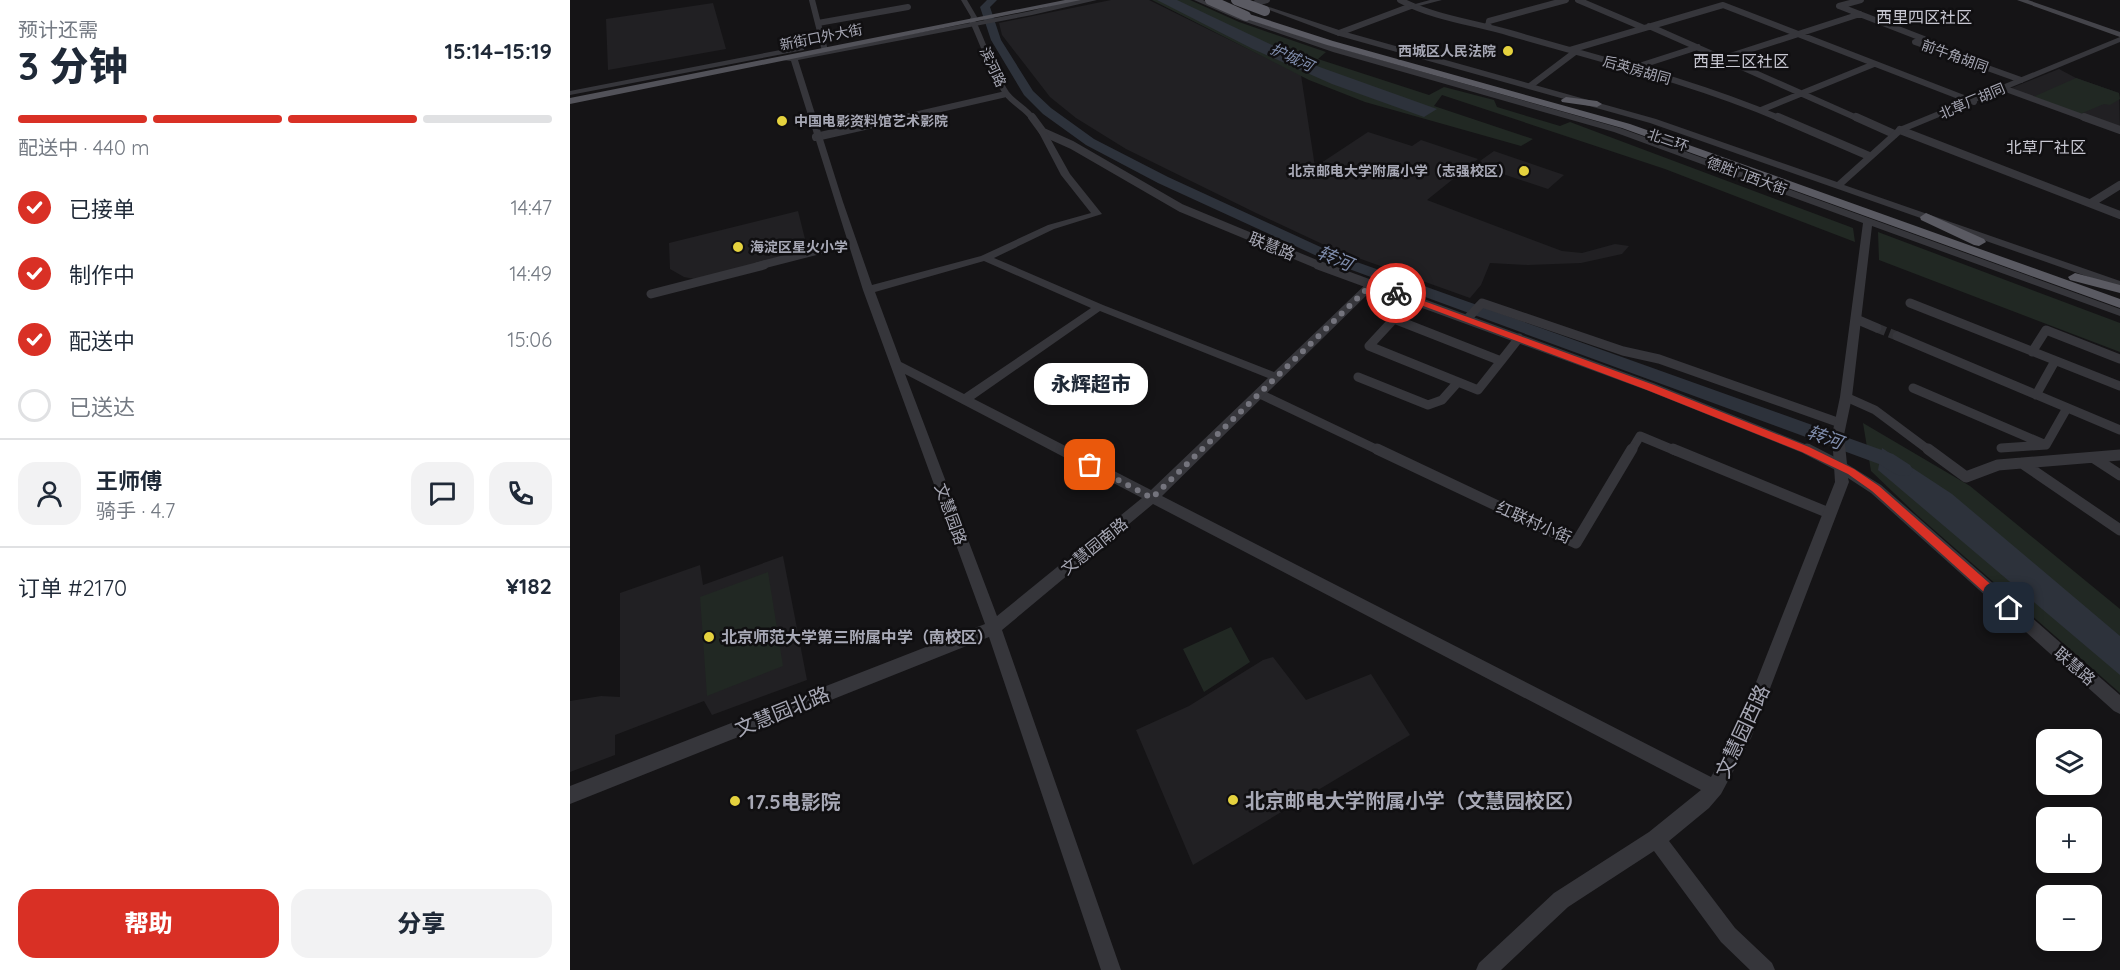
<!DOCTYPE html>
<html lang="zh">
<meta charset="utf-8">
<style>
:root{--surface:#fff;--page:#f2f2f3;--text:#1f2937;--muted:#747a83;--line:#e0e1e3;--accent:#d93025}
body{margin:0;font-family:Quicksand,"Noto Sans SC",sans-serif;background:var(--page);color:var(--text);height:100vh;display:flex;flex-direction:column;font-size:22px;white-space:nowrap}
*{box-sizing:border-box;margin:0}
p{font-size:20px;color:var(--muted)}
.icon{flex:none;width:33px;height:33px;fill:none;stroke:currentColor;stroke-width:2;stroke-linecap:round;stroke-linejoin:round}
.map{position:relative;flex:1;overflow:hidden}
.sheet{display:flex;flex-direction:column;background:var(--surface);width:570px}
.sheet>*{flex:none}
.tools{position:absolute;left:1466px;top:729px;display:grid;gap:12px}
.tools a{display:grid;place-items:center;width:66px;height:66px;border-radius:12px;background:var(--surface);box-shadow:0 3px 9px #0003;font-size:30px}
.pin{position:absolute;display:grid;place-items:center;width:51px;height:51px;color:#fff;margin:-26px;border-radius:12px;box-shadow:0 3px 9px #0006}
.courier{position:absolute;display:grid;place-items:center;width:60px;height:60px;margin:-30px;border:4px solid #d93025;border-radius:50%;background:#fff;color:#222;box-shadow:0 2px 8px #0007}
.bubble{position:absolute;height:42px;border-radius:18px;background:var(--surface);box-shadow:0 3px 9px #0003;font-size:20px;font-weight:800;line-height:42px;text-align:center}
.summary em{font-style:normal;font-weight:800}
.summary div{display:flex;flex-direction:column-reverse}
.summary{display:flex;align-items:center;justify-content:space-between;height:102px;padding:0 18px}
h1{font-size:39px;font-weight:800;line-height:45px}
.bar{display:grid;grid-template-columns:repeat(4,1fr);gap:9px 6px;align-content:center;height:72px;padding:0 18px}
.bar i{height:8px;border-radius:4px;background:var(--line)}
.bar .active{background:var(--accent)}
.bar p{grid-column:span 4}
.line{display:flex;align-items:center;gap:15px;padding:0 18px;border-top:2px solid var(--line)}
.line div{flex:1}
.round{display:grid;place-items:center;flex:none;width:63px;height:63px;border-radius:18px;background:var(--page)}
ol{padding:0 18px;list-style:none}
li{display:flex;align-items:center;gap:18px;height:66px}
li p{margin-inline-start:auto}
li .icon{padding:6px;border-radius:50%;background:var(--accent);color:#fff;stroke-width:4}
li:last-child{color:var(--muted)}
li i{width:33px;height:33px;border:3px solid var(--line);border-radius:50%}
.button{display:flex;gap:12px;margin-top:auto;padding:12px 18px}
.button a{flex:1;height:69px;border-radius:18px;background:var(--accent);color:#fff;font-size:24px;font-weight:800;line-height:69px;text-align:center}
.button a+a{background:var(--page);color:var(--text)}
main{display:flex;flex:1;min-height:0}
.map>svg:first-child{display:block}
.built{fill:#212023}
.green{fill:#212823}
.water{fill:#2d323b}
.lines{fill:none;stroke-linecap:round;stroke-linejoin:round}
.river{fill:#2d323b;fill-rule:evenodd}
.minor-tunnel{stroke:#323236;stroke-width:9;stroke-dasharray:9 4.5;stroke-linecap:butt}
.minor-far3{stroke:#36363b;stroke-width:6}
.minor-far2{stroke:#36363b;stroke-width:8}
.minor-far1{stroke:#36363b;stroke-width:9}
.minor{stroke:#36363b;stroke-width:11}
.tertiary{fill:#36363b;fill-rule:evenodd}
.secondary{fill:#44444a;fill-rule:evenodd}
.primary{fill:#525259;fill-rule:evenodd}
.trunk{fill:#5a5a62;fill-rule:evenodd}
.trunk-bridge{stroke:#5a5a62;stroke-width:10}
.route{fill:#d93025}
.done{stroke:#74747d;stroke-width:6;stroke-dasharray:0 10.8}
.poi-dot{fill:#e5d23e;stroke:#100f11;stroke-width:2}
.labels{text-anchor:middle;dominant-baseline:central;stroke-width:5;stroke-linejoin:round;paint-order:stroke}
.far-street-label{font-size:14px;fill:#a7a8b5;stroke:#100f11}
.far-poi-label{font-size:14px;font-weight:bold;fill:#a7a8b5;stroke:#100f11;text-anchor:end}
.far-water-label{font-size:15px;font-style:italic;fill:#808eae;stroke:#100f11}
.far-quarter-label{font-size:16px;fill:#c8c8d2;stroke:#100f11}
.street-label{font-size:16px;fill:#a7a8b5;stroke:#100f11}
.poi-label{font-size:16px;font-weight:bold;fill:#a7a8b5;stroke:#100f11;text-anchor:start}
.water-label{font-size:18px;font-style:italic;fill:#808eae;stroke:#100f11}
.near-street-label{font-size:20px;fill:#a7a8b5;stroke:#100f11}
.near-poi-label{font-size:20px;font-weight:bold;fill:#a7a8b5;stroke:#100f11;text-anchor:start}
</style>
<main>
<section class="sheet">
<div class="summary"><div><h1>3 分钟</h1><p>预计还需</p></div><em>15:14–15:19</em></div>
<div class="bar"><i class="active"></i><i class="active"></i><i class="active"></i><i></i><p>配送中 · 440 m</p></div>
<ol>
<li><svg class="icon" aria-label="check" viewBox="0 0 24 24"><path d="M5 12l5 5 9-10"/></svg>已接单<p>14:47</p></li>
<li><svg class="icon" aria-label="check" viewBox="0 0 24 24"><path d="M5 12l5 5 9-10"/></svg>制作中<p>14:49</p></li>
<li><svg class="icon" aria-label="check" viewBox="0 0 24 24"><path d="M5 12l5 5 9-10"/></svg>配送中<p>15:06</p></li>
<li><i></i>已送达</li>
</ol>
<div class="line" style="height:108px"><a class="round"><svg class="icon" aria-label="person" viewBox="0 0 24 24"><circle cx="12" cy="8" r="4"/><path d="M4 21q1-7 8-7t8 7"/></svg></a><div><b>王师傅</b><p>骑手 · 4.7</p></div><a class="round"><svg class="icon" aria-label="chat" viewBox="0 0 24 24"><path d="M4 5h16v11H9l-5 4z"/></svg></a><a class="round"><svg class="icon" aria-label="phone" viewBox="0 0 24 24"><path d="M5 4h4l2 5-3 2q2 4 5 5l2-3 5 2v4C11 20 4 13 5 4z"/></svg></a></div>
<div class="line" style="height:78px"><div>订单 #2170</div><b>¥182</b></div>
<div class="button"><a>帮助</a><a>分享</a></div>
</section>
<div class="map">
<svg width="1550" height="970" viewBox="0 0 1550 970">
<rect width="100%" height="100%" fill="#151416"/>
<path class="built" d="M541,0H579L731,75L745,167L798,132L842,146L851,140L908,159L857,200L992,251L1012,253L1045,244L1059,246L1052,254L1011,263L958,265L920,263L911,285L900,298L763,249L686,213L556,149L506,118L480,97L432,35L429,23Z
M143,3L156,49L38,70L36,19Z
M1489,69L1506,78L1549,93L1550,129L1439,89Z
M924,151L994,175L978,189L921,170L909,178L893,173Z
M228,211L238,251L130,280L114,277L100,269L99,243Z
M213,556L237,680L142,715L134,701L45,735V755L0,772V701L31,696L50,697V593L130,565L133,585Z
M703,657L736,700L801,674L840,735L623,865L566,730L619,706L693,660Z"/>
<path class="green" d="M582,0H620L669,22L756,52L748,59L859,95L874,87L924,100L927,107L990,126L1000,122L1283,228L1285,242L1095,169L872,95L864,106L963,139L951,146L795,102L739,80Z
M1506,78L1549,93L1550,99L1540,105L1534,104L1510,114L1463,97Z
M1308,232L1550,323V352L1309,260Z
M1293,423L1400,486L1550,609V693L1347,515L1301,471Z
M198,572L213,666L137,696L130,597Z
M661,627L680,662L634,692L613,649Z"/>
<path class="water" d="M587,0H607L744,65L867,109L854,117L762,84L683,49Z
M1312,448L1382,494L1550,636V675L1308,470Z"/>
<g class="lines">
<path class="river" d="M417,0H427L420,7L431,40L463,91L481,108L524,139L598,177L770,256L1323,454L1340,465L1343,470L1340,475C1328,479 1319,470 1309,464L760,262L588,183L516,145L473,114L454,95L421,40L410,7Z"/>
<path class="minor-tunnel" d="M1307,328L1327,336"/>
<path class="minor-far3" d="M242,0L254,47
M830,0C865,18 902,22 940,33C1030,59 1124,82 1211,119
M1008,0L1074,28
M686,3L697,0
M1269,6L1354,39L1345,42L1451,80
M1269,6L1291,0
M248,23L338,7
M404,24C414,46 423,73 436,93C444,104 456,108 463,119
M1079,26L1289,119
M918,27L919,21L996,0
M769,33L841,6
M1000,50L1153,5L1404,102
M1154,58L1290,14
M1063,68L1128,47
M960,86L1005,52
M1433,88L1518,119
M1191,110L1304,64
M327,119L436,94"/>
<path class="minor-far2" d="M462,117L473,132L502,145L611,208L751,266
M1208,117L1299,156
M1286,117L1324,134
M1514,117L1550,130
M1330,130L1550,215
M246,137L334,117
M1521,203L1550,185
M188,266L281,242"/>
<path class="minor-far1" d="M748,265L1081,387L1240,451
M81,294L194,265
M1340,303L1550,386
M824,319L843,299
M824,319L931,361L908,390L799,346Z
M897,319L912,303L1053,351L1089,359L1270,423
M1286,319L1307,328
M1327,336L1550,430
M1462,352L1476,330L1550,359
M931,361L949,338
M788,377L858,405L872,400L888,382
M1343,388L1476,445
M690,394L810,451
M1466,395L1485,361
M1276,397L1305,410L1360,451
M1431,448L1476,445L1497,408
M1061,451L1070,436L1106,451"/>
<path class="minor" d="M807,449L1006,543L1062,449
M1103,449L1259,513
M1237,449L1270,466
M1358,449L1396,477L1428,465L1550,455
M1524,458L1550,475
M1452,463L1550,530"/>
<path class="tertiary" d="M391,0H397L407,17L405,22L461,11L502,0H527L462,15L228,60L273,202L302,285L411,256L478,225L521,213L491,175L468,131L472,128L476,131L500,174L532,214L484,229L424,258L533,305L704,372L797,283H805V287L592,496L1141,777L1168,728L1265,482L1262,435L1270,397L1293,223L1044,132L763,52L667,19L624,0H633L671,17L769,48L1050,128L1550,309V316L1302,226L1282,397L1274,435L1277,464L1311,485L1550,695V714L1544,711L1301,493L1278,478L1279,482L1181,738L1151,794L1139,808L1099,841L1165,928L1202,963L1205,970H1180L1151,942L1084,851L998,907L931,970H906L909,963L984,893L1079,832L1131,790L583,504L432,630L551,970H531L419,637L0,804V786L415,624L293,290L221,61L213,60L224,56L400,23L399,21L401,17ZM414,261L521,308L394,394L331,362L305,292ZM530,311L698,378L581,490L404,399ZM335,374L572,498L427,616Z
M860,0H872L841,8L838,6Z
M681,1L772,31L1086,119L1267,182L1327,128L1550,37V42L1333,132L1274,185L1550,281V288L1080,123L766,35L681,3Z
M231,46H234V50L0,95V91Z"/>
<path class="secondary" d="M1447,0H1458L1550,32V37Z"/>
<path class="primary" d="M495,0H511L0,104V98Z"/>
<path class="trunk" d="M676,13L763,41L1060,124L1550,299V308L1052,128L757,45L673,18L671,16Z
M996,97L1027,101L1032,104L1027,107L992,102L991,100Z
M1356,213L1414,239L1416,242L1409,246L1404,245L1351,220L1350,217Z
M1505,273L1550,285V293L1500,280L1498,277Z"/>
<path class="trunk-bridge" d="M640,0L676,16
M666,0L695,11"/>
</g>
<path class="route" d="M824,292H829L1084,385L1239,447L1284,469L1309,486L1443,604V611H1435L1302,491L1278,474L1232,452L1077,390L824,295Z"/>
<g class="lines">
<path class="done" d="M520,465L582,498L801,285L826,293"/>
</g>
<g class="poi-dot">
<circle cx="938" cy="51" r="6"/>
<circle cx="212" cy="121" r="6"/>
<circle cx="954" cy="171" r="6"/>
<circle cx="168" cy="247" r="6"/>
<circle cx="139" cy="637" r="6"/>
<circle cx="663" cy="800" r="6"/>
<circle cx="165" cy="801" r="6"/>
</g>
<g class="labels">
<g class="far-street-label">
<text transform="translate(251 37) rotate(-11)">新街口外大街</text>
<text transform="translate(1385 56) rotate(20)">前牛角胡同</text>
<text transform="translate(423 67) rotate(65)">滨河路</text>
<text transform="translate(1067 70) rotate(16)">后英房胡同</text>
<text transform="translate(1402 101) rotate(-23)">北草厂胡同</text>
<text transform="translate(1098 140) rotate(19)">北二环</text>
<text transform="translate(1177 176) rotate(20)">德胜门西大街</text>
</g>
<g class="far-poi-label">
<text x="926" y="51">西城区人民法院</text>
<text x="224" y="121" text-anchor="start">中国电影资料馆艺术影院</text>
<text x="942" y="171">北京邮电大学附属小学（志强校区）</text>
<text x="180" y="247" text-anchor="start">海淀区星火小学</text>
</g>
<g class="far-water-label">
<text transform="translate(722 57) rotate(25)">护城河</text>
</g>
<g class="far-quarter-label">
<text x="1354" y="17">西里四区社区</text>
<text x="1171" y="61">西里三区社区</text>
<text x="1476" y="147">北草厂社区</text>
</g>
<g class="street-label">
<text transform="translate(702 246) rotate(22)">联慧路</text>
<text transform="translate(381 514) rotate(70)">文慧园路</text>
<text transform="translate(964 522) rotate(24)">红联村小街</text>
<text transform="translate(524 546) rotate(-39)">文慧园南路</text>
<text transform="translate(1505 666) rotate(41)">联慧路</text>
</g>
<g class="poi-label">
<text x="151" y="637">北京师范大学第三附属中学（南校区）</text>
</g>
<g class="water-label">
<text transform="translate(765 258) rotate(23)">转河</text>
<text transform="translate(1255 437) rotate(20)">转河</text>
</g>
<g class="near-street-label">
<text transform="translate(212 711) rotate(-22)">文慧园北路</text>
<text transform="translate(1172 731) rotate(-65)">文慧园西路</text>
</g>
<g class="near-poi-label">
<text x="675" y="800">北京邮电大学附属小学（文慧园校区）</text>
<text x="177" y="801">17.5电影院</text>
</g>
</g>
</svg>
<div class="tools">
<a><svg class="icon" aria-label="layers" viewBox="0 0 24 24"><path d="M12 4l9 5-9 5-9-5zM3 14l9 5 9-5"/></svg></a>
<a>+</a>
<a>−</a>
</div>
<div class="pin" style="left:520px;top:465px;background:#ea580c"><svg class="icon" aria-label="bag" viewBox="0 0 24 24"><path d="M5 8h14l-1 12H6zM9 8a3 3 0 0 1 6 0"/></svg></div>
<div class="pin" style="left:1439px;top:608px;background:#1f2937"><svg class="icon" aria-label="home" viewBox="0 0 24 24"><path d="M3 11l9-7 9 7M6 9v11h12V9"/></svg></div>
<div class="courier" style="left:826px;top:293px"><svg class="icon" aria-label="bike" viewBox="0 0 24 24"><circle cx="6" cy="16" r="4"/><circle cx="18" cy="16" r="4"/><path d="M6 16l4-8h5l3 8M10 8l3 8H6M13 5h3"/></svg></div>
<div class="bubble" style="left:464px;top:363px;width:114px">永辉超市</div>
</div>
</main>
